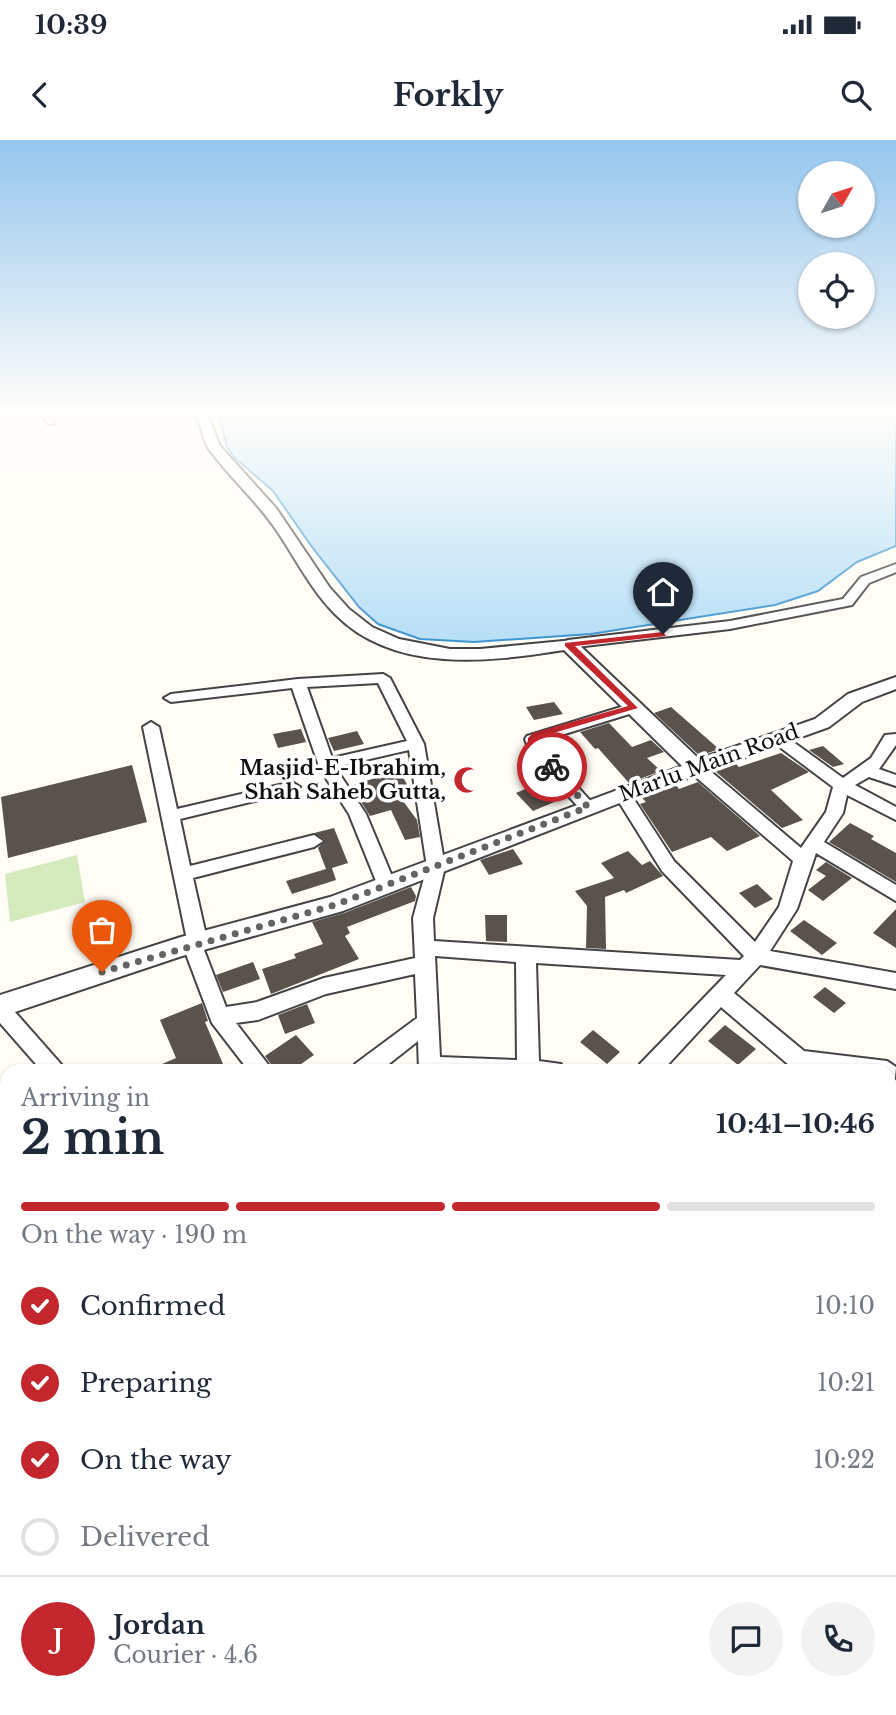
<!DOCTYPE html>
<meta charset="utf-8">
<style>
:root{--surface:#fff;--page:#f2f2f3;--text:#1f2937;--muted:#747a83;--line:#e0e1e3;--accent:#c4262e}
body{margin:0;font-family:"Libre Baskerville",serif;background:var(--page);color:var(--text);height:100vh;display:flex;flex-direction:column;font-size:26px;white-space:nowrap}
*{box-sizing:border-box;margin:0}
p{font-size:23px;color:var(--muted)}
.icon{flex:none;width:38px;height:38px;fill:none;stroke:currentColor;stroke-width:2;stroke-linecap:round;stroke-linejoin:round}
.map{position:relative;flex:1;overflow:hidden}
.drawer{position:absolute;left:0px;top:924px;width:896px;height:651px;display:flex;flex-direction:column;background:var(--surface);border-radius:21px 21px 0 0;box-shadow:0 2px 5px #0004}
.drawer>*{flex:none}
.needle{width:46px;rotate:51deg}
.buttons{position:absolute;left:798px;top:21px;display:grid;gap:14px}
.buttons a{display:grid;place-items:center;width:77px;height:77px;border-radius:50%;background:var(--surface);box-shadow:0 2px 5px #0004;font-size:35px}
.pin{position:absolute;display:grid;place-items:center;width:60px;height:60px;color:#fff;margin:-72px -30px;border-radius:50% 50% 50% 0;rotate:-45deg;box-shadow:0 0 7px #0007}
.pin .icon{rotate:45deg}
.courier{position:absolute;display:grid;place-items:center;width:70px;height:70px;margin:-35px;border:5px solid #c4262e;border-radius:50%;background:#fff;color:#222;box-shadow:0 2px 9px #0007}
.headline em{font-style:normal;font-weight:800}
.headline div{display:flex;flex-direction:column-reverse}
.headline{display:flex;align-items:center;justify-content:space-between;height:119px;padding:0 21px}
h1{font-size:46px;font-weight:800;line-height:52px}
.bar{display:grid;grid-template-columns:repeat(4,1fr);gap:10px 7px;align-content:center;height:84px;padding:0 21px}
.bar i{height:9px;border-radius:5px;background:var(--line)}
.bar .on{background:var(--accent)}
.bar p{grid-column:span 4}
.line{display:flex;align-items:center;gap:18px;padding:0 21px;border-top:2px solid var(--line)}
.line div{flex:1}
.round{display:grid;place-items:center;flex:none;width:74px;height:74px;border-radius:37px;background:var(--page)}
ol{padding:0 21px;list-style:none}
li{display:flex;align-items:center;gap:21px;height:77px}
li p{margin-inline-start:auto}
li .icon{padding:7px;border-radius:50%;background:var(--accent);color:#fff;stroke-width:4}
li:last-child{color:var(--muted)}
li i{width:38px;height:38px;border:4px solid var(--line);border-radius:50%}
.status{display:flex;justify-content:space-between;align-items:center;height:49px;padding:0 35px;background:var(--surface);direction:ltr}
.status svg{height:19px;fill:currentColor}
header{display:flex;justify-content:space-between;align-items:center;height:91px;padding:0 21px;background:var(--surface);font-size:32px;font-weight:800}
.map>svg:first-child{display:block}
.green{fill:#d5ebbd}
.water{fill:#b9e0f7;stroke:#3f96cf;stroke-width:2}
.building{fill:#5a524d}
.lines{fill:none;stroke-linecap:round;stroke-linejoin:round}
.minor-casing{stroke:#444;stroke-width:4}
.tertiary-casing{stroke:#444;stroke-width:4}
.minor{fill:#fff;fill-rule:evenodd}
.tertiary{fill:#fff;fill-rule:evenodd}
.route{fill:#c4262e}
.done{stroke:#646461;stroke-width:7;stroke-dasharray:0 12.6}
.labels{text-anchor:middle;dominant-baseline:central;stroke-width:7;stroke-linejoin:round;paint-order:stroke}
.street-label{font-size:21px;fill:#111;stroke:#fff}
.poi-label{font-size:21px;font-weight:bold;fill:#111;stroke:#fff;text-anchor:end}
</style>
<div class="status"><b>10:39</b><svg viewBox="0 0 49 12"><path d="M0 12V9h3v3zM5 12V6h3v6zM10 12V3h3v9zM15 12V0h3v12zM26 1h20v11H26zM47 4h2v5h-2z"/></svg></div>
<header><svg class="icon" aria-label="back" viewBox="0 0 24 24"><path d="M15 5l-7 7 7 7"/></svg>Forkly<svg class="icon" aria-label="search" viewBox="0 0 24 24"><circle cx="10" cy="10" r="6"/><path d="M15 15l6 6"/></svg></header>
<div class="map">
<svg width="896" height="1575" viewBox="0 0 896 1575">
<rect width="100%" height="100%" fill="#fffdf5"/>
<path class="green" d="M77,715L85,762L10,782L5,734Z"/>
<path class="water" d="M219,274H896V406L857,422L818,451L775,465L591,494L474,502L420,499L378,484L359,467L312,407L273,351L235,318L227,307Z"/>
<path class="building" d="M554,562L563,574L534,580L526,567Z
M671,567L719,609L700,616L654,573Z
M609,583L632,607L651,600L664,612L647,618L661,631L629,643L598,608L595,609L580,592Z
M301,589L306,602L278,608L273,594Z
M357,591L364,604L334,611L328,598Z
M823,606L844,624L833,627L809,610Z
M781,613L809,632L771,650L803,680L782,688L715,631L736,624L739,627Z
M132,625L147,682L8,718L1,657Z
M399,630L414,657L403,661L417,680L420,697L405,700L391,670L370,676L351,646Z
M698,642L760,696L727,711L711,697L672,712L640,664L646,662L642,658L676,645L679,649Z
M553,643L566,657L533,671L516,653L532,646L536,650Z
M850,683L874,696L871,699L896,713V742L829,702Z
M334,688L348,723L332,728L336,740L292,754L286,741L326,729L318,708L325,700L314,693Z
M513,709L523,724L489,735L480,720Z
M628,711L642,725L650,721L663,736L626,753L624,750L605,757L606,809L586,808L587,766L575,751L614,738L601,723Z
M826,722L852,738L823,761L808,750L826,736L816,730Z
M757,744L773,759L755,768L739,753Z
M411,747L416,756L415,761L347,787L350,793L345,796L359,819L271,854L262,829L296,818L294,814L323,804L312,782L344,773Z
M896,769V808L873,793Z
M485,775H507V802L486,801Z
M804,780L837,803L822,815L790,791Z
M253,822L260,839L223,852L216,835Z
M825,847L846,863L834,873L813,857Z
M202,863L208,881L205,882L226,931H146L176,918L160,880Z
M307,864L315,883L285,894L278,875Z
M725,885L756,909L738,925L708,901Z
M593,890L620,912L607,924L580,902Z
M296,895L314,915L291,931H276L265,916Z"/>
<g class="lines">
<defs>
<path id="minor" d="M42,274H52L54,284H48Z
M896,424V432L869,443L852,465L847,466L730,489L568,508L561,504L568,500L730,481L843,459L861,437Z
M383,534L390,538L424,604L445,727L433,778L434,801L740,820L744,816L662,731L614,654L616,650H628L674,721L755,802L779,767L793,721L690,632L688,628L690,624H702L801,708L826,672L833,647L773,602L771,599L773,596H785L843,638L871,618L885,595L896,594V605L879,629L896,635V646L869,637L855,645L896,667V680L847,655L843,673L824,702L896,745V761L816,713L797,769L770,811L896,833V849L760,825L734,853L804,911L887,921L896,927L895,938L889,940V931H796L721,867L662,931H637L640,924L726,835L536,823L539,921L561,924L564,931H419L418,901L380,931H352L355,924L417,878L415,834L326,854L258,880L236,883L273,931H249L212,883L183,806L187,800L143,587L151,582L159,587L177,669L292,642L300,647L292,652L180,679L190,726L314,695L323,701L314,707L193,738L208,804L204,810L226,867L257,862L324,838L415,818L413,778L427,727L409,610L335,627L366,674L396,746L394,751H380L378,746L349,674L320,629L292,548L171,562L164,558L171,554L298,539ZM378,543L407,601L332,618L307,547ZM435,816L516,822L517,920L440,917Z
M634,563L642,568L639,571L542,601L543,609L596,667L594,671H582L530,614L525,599L527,596Z
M0,860L7,863L67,931H42L0,883Z
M896,997V1025L889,1028V1000Z
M7,1019V1046L0,1049V1021Z
M0,1125L7,1128V1160L0,1157Z
M889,1152L896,1155V1191L889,1189Z
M896,1229V1273L889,1276V1232Z
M896,1278V1308L889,1310V1280Z
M7,1385V1420L0,1423V1388Z
M212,1568H247L250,1575H215Z
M494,1568H529L532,1575H497Z"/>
<path id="tertiary" d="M195,274H207L220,306L276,368L330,448L349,469L372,487L399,499L450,509H480L574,500L699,619L815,579L848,554L896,537V549L862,562L829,587L630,659L343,771L182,816L0,877V855L181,797L330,757L682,626L564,510C489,522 394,534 335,474C311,450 296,419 277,391C257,361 230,338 209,309C202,298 202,285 195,274Z"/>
</defs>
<use href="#minor" class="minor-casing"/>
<use href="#tertiary" class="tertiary-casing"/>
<use href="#minor" class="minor"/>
<use href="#tertiary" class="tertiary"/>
</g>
<linearGradient id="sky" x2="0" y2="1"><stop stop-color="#95c6ee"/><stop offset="0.55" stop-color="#fffefa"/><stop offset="1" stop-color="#fffefa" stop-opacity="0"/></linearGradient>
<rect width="896" height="495" fill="url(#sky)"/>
<path class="route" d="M663,492L666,496L575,506L638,568L540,597L537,604L556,627L548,629L528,604V598L533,593L628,566L565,506V503Z"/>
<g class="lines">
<path class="done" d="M102,832L335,765L588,667L552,627"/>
</g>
<defs>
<symbol id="mosque-bare" viewBox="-9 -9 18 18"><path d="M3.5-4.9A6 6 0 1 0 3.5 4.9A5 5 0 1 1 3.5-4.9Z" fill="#c4262e" stroke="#fff" stroke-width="2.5" paint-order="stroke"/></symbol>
</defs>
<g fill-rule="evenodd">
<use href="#mosque-bare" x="448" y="621" width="38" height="38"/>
</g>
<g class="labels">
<g class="street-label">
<text transform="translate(709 623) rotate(-20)">Marlu Main Road</text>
</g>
<g class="poi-label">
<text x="446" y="628">Masjid-E-Ibrahim,<tspan x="446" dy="24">Shah Saheb Gutta,</tspan></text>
</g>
</g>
</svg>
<div class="buttons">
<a><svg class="needle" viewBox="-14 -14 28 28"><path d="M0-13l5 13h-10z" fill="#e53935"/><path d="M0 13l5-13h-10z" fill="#747a83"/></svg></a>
<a><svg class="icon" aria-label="locate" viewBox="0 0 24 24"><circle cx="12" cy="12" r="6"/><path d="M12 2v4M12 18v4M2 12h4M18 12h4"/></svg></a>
</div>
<div class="pin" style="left:102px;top:832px;background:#ea580c"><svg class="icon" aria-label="bag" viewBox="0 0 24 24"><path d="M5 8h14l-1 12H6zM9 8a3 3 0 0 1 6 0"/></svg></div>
<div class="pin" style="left:663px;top:494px;background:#1f2937"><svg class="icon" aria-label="home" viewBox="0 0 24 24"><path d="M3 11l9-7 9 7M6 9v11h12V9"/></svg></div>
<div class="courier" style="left:552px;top:627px"><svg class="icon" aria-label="bike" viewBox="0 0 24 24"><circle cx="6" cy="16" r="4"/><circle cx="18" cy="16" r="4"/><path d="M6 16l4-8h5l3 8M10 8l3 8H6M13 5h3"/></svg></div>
<section class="drawer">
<div class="headline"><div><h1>2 min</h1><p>Arriving in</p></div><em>10:41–10:46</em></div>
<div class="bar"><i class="on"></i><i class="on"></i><i class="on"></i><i></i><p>On the way · 190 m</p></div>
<ol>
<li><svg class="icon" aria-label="check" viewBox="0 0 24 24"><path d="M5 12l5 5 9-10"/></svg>Confirmed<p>10:10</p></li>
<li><svg class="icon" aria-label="check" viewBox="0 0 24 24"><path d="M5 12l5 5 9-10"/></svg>Preparing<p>10:21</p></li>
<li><svg class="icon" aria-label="check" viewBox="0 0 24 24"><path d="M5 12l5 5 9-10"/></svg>On the way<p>10:22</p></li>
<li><i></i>Delivered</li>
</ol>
<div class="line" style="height:126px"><b class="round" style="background:var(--accent);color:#fff">J</b><div><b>Jordan</b><p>Courier · 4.6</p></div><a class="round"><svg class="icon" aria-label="chat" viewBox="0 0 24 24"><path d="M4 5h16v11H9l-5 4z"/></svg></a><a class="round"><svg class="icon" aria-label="phone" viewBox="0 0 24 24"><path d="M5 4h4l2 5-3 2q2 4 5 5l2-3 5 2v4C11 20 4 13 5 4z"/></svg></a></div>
</section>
</div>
